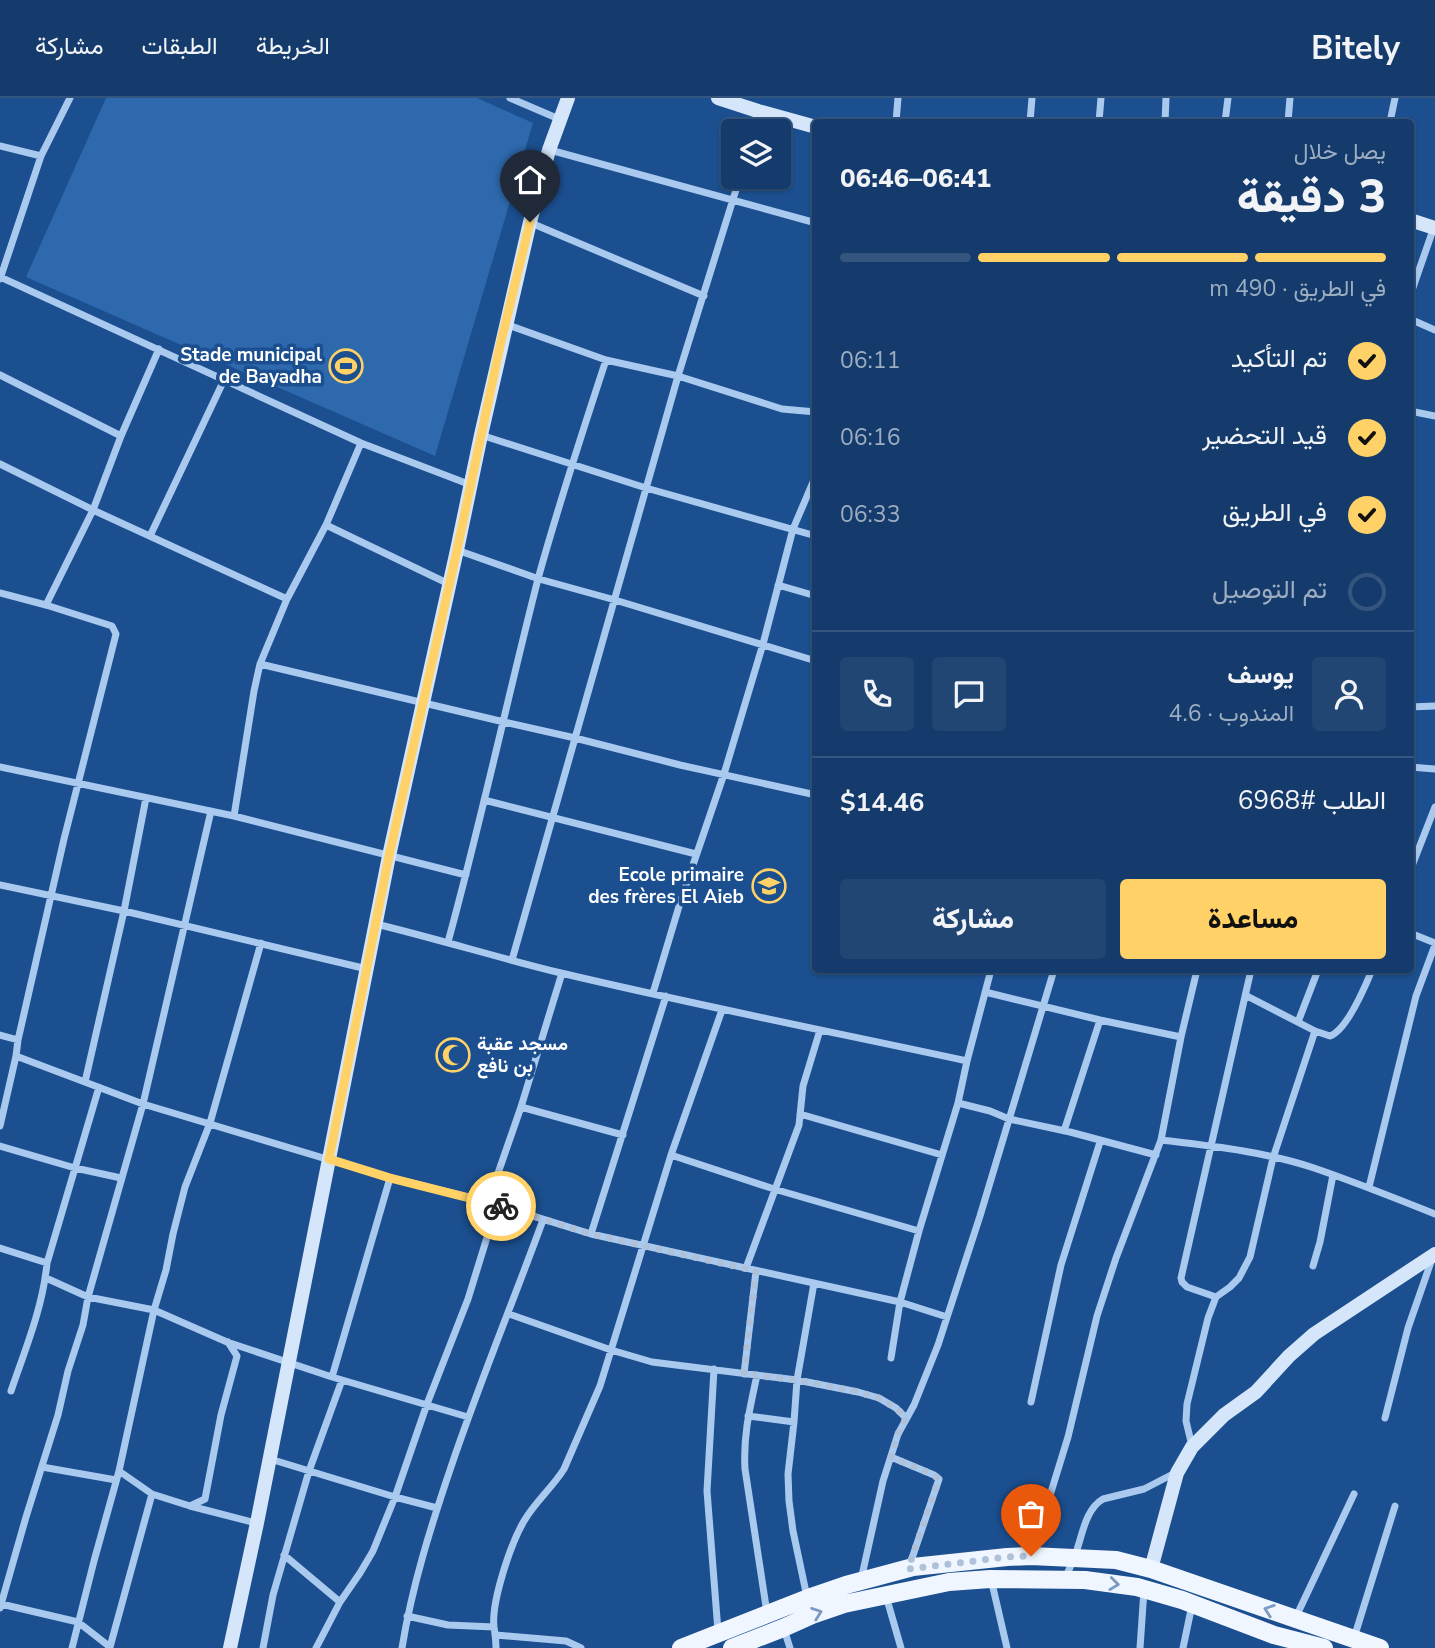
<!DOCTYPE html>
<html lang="ar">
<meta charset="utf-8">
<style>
:root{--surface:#143b6b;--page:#214673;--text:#f1f3f6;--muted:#9dadc1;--line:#33557e;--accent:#ffd166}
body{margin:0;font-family:"Nunito Sans",Vazirmatn,sans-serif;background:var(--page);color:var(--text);direction:rtl;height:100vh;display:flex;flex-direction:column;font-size:26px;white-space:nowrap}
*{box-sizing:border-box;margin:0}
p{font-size:23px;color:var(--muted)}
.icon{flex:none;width:38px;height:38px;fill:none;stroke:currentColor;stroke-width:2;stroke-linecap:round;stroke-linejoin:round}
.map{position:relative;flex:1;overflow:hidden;direction:ltr}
.details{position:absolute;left:812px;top:21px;width:602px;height:854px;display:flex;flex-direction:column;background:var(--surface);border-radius:7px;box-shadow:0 2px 5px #0004,0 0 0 2px var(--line);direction:rtl}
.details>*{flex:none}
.controls{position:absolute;left:721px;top:21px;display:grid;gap:14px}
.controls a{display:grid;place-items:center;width:70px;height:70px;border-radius:7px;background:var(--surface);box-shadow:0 2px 5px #0004,0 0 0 2px var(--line);font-size:35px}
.pin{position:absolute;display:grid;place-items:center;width:60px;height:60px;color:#fff;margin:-72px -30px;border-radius:50% 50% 50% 0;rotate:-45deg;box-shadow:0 0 7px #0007}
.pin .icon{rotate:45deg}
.courier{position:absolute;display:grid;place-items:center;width:70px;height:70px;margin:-35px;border:5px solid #ffd166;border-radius:50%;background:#fff;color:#222;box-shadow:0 2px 9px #0007}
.headline em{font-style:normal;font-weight:800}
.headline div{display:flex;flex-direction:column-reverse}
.headline{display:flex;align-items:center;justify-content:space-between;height:119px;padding:0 28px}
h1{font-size:46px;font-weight:800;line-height:52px}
.bar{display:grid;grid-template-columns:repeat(4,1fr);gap:10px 7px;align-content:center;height:84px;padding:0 28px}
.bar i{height:9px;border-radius:5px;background:var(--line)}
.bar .on{background:var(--accent)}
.bar p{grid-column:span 4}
.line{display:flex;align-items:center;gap:18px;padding:0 28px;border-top:2px solid var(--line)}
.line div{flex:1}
.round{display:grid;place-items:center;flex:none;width:74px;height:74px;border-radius:7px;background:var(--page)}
ol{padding:0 28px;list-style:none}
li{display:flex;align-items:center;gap:21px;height:77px}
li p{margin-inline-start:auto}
li .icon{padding:7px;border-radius:50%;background:var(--accent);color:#111;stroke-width:4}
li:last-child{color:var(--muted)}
li i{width:38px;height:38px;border:4px solid var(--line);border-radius:50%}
.action{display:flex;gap:14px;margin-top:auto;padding:14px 28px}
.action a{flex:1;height:80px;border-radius:7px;background:var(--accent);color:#111;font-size:28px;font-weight:800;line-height:80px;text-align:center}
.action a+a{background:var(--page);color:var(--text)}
header{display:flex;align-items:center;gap:42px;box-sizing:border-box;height:98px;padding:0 35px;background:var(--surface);border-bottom:2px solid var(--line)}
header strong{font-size:33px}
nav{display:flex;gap:38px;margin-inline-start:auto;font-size:24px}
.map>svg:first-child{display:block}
.green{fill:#2e69ad}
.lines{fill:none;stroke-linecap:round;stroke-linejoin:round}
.street{stroke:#a9c9ee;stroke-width:7}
.secondary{stroke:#d6e6fa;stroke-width:14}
.primary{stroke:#f0f6ff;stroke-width:18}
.oneway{stroke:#7b9ac1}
.done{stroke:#afc1d8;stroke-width:7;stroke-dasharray:0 12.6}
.route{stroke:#ffd166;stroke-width:9}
.labels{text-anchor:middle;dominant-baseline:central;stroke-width:7;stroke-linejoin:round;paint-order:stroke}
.poi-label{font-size:19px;font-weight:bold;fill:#fff;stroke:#1b4f8f;text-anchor:end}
</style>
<header>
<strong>Bitely</strong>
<nav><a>الخريطة</a><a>الطبقات</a><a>مشاركة</a></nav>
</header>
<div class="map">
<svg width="1435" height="1550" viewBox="0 0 1435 1550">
<rect width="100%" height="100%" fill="#1b4f8f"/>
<path class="green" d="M106,0H477L533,25L435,358L26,179Z"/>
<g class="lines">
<path class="street" d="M510,0L559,21
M896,24L898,0
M1030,24L1032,0
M1099,24L1101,0
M1165,24L1166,0
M1225,24L1228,0
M1288,24L1290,0
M1390,24L1395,0
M752,33L758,13
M0,48L41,58
M550,52L816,125
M531,125L704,198
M0,179L361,345L471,387
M0,181L41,58L70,0
M1410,198L1434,129
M1410,221L1435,232
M505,226L606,262L678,278L782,311L816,314
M0,277L121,338
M1410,313L1435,318
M481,337L646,390L816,438
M0,366L93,412L287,501
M326,427L449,486
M150,438L224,282
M457,452L539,481L615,502L816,563
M778,487L816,498
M0,495L46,507L112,528L116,536L64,741L18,942L16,958L0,1028
M46,507L93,412L121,338L159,251
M260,566L504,624L575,640L680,667L816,697
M1410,609L1435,608
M0,669L234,718L466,777
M1410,669L1435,671
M484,702L696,756
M234,718L254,593L260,566L287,501L326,427L361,345
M1410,773L1435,709
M0,787L124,813L367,871
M376,826C438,841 499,860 561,875C696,907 832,934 967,963
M1410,835L1435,845
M448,844C481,724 507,602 538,481C558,408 582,335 606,262
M512,862L678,278L740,79
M991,872L967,963L958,1005L990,1013L1009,1021L1070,1034L1156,1057
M985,894L1100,922L1181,939
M653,895L680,805L724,676L763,546L793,431L816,377
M1298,924L1318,872
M1315,933L1330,938C1347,932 1365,889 1372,872
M0,937L18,942
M16,958L143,1006L390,1080L488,1104L591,1136L900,1204L947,1219
M85,984L124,813L146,700
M521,1009L623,1037
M800,1016L942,1057
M1064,1033L1100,922
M1161,1042C1211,1048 1267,1054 1314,1070C1355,1084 1395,1100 1435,1116
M0,1048L75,1070L121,1080
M671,1057L774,1091L919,1133
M1369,1089L1416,898L1435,847
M488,1104L521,1009L562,875
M591,1136L666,898
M0,1150L47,1165
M1313,1168L1320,1144L1333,1077
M746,1170L799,1027L803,988L820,932
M46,1180L88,1199L154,1212L227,1244L332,1279L468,1319
M1216,1199L1187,1189L1182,1184L1181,1180L1251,872
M509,1216L611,1252L652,1264L797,1282L858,1294L879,1300L896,1310L906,1320
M891,1260L900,1204L919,1133L958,1005
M714,1271L707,1393L718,1533
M744,1276L756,1173
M757,1277C750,1310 743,1337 745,1371L767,1515
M332,1279L390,1080
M11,1293C25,1252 43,1209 47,1165L99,989
M1031,1304L1061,1167L1100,1044
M748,1318L794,1324
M1385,1320L1408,1230L1432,1161
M1192,1348L1186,1323L1187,1306L1208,1220L1216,1199L1230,1189L1239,1180L1250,1159L1273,1060L1315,933L1247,898
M891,1359L934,1377L939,1381L909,1469
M270,1361L395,1399L437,1410
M42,1369L116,1382
M119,1373L152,1396L190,1408L256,1425
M190,1408L205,1401L221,1317L237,1258L228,1244
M1032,1456L1068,1339L1097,1218L1116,1160L1161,1042L1181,939L1197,872
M284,1457L340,1504
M991,1481L1007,1550
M1065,1481C1068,1474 1071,1467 1074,1460C1082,1441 1084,1412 1103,1401L1144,1391L1175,1375
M861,1482L883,1383L898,1336L914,1307L938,1247L980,1118L1054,872
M886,1498L901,1550
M807,1499L793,1433L789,1403L788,1376L794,1324L797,1282L814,1185
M1,1506L78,1524L110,1549L152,1396
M0,1510L26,1419L58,1317L68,1273L83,1227L88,1199L143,1006L211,713
M407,1518L448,1527L494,1529
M1295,1521L1354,1396
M784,1531L790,1550
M496,1537L566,1543L581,1550
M1354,1540L1395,1408
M72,1550L94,1463L119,1373L154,1212L166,1172L173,1136L185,1089L210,1025L261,845
M263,1550L273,1497L309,1373L342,1282
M316,1550L340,1504L360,1475L373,1453L395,1399L427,1306L468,1201L497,1107
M402,1550C412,1488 431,1428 451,1369C479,1286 513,1204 543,1122
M496,1550C496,1542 495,1536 494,1529C491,1504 511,1445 524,1423C535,1404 552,1390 564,1371L600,1288L671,1057L722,912
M1140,1550L1144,1492
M1183,1550L1192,1507"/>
<path class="secondary" d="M718,0L758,13L816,29
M1410,122L1435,130
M1151,1471L1177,1375L1192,1349L1224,1317L1256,1294L1289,1258L1314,1236L1435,1156
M230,1550L257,1425L389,758L457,452L481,337L530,124L549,52L568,0"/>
<path class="primary" d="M681,1550L808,1500L846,1487L913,1469L1007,1459L1031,1458L1116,1462L1151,1471L1380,1550
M732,1550L783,1530L812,1517L844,1506L949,1484L990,1481L1085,1482L1137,1489L1182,1502L1274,1537L1324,1550"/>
</g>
<defs><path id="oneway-chevron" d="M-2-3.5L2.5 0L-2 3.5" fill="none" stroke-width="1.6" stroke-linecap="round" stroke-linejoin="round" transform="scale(1.75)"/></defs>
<g class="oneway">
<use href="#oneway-chevron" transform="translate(1114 1486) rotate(7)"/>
<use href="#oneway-chevron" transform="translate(1269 1512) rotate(-161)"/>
<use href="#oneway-chevron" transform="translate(817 1515) rotate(-20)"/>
</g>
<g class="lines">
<path class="done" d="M501,1108L591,1136L756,1173L744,1276L797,1282L858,1294L879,1300L896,1310L906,1320L898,1336L891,1359L934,1377L939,1381L908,1471L1007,1459L1031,1458"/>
<path class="route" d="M501,1108L390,1080L329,1061L389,758L457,452L500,248L530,124"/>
</g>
<defs>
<symbol id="stadium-ring" viewBox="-11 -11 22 22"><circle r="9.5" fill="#1b4f8f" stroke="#ffd166" stroke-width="1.5"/><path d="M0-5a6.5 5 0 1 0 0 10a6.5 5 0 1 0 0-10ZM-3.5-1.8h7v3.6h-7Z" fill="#ffd166"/></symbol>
<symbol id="school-ring" viewBox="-11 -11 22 22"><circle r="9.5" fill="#1b4f8f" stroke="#ffd166" stroke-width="1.5"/><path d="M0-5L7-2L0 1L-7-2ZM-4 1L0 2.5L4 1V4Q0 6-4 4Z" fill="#ffd166"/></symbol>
<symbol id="mosque-ring" viewBox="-11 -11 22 22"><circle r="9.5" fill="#1b4f8f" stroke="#ffd166" stroke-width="1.5"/><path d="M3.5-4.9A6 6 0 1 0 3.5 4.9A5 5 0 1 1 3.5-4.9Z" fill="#ffd166"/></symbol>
</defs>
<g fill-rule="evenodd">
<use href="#stadium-ring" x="327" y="249" width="38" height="38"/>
<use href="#school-ring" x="750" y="769" width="38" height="38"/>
<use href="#mosque-ring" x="434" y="938" width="38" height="38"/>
</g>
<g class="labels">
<g class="poi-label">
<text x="322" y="257">Stade municipal<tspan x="322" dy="22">de Bayadha</tspan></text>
<text x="744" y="777">Ecole primaire<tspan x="744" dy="22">des frères El Aieb</tspan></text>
<text x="477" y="946" text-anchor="start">مسجد عقبة<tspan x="477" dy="22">بن نافع</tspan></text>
</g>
</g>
</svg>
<div class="controls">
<a><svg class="icon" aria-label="layers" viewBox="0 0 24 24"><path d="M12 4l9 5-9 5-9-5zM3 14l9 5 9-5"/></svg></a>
</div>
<div class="pin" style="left:1031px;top:1458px;background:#ea580c"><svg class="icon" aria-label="bag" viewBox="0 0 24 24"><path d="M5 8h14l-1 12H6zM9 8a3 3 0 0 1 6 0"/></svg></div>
<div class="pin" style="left:530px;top:124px;background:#1f2937"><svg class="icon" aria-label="home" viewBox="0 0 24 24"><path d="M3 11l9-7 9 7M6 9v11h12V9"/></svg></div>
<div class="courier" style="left:501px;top:1108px"><svg class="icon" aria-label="bike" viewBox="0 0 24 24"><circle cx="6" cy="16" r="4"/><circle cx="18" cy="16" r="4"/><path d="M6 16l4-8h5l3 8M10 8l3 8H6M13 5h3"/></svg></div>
<section class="details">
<div class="headline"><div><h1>3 دقيقة</h1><p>يصل خلال</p></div><em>06:41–06:46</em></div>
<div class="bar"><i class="on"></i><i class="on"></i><i class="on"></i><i></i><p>في الطريق · 490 m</p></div>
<ol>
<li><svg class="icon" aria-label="check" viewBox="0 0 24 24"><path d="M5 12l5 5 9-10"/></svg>تم التأكيد<p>06:11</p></li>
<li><svg class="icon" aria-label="check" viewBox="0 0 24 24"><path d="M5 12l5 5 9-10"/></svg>قيد التحضير<p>06:16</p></li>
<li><svg class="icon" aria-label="check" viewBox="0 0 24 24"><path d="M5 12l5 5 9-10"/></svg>في الطريق<p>06:33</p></li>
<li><i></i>تم التوصيل</li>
</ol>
<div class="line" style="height:126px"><a class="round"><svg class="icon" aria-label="person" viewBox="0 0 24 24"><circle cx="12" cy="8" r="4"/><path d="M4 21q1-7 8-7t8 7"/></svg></a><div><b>يوسف</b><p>المندوب · 4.6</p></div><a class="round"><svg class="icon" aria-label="chat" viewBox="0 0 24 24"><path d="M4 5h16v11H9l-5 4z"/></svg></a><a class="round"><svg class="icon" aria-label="phone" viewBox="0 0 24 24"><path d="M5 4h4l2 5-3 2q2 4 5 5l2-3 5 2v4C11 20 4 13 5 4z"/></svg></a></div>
<div class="line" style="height:91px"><div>الطلب #6968</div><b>$14.46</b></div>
<div class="action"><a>مساعدة</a><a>مشاركة</a></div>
</section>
</div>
